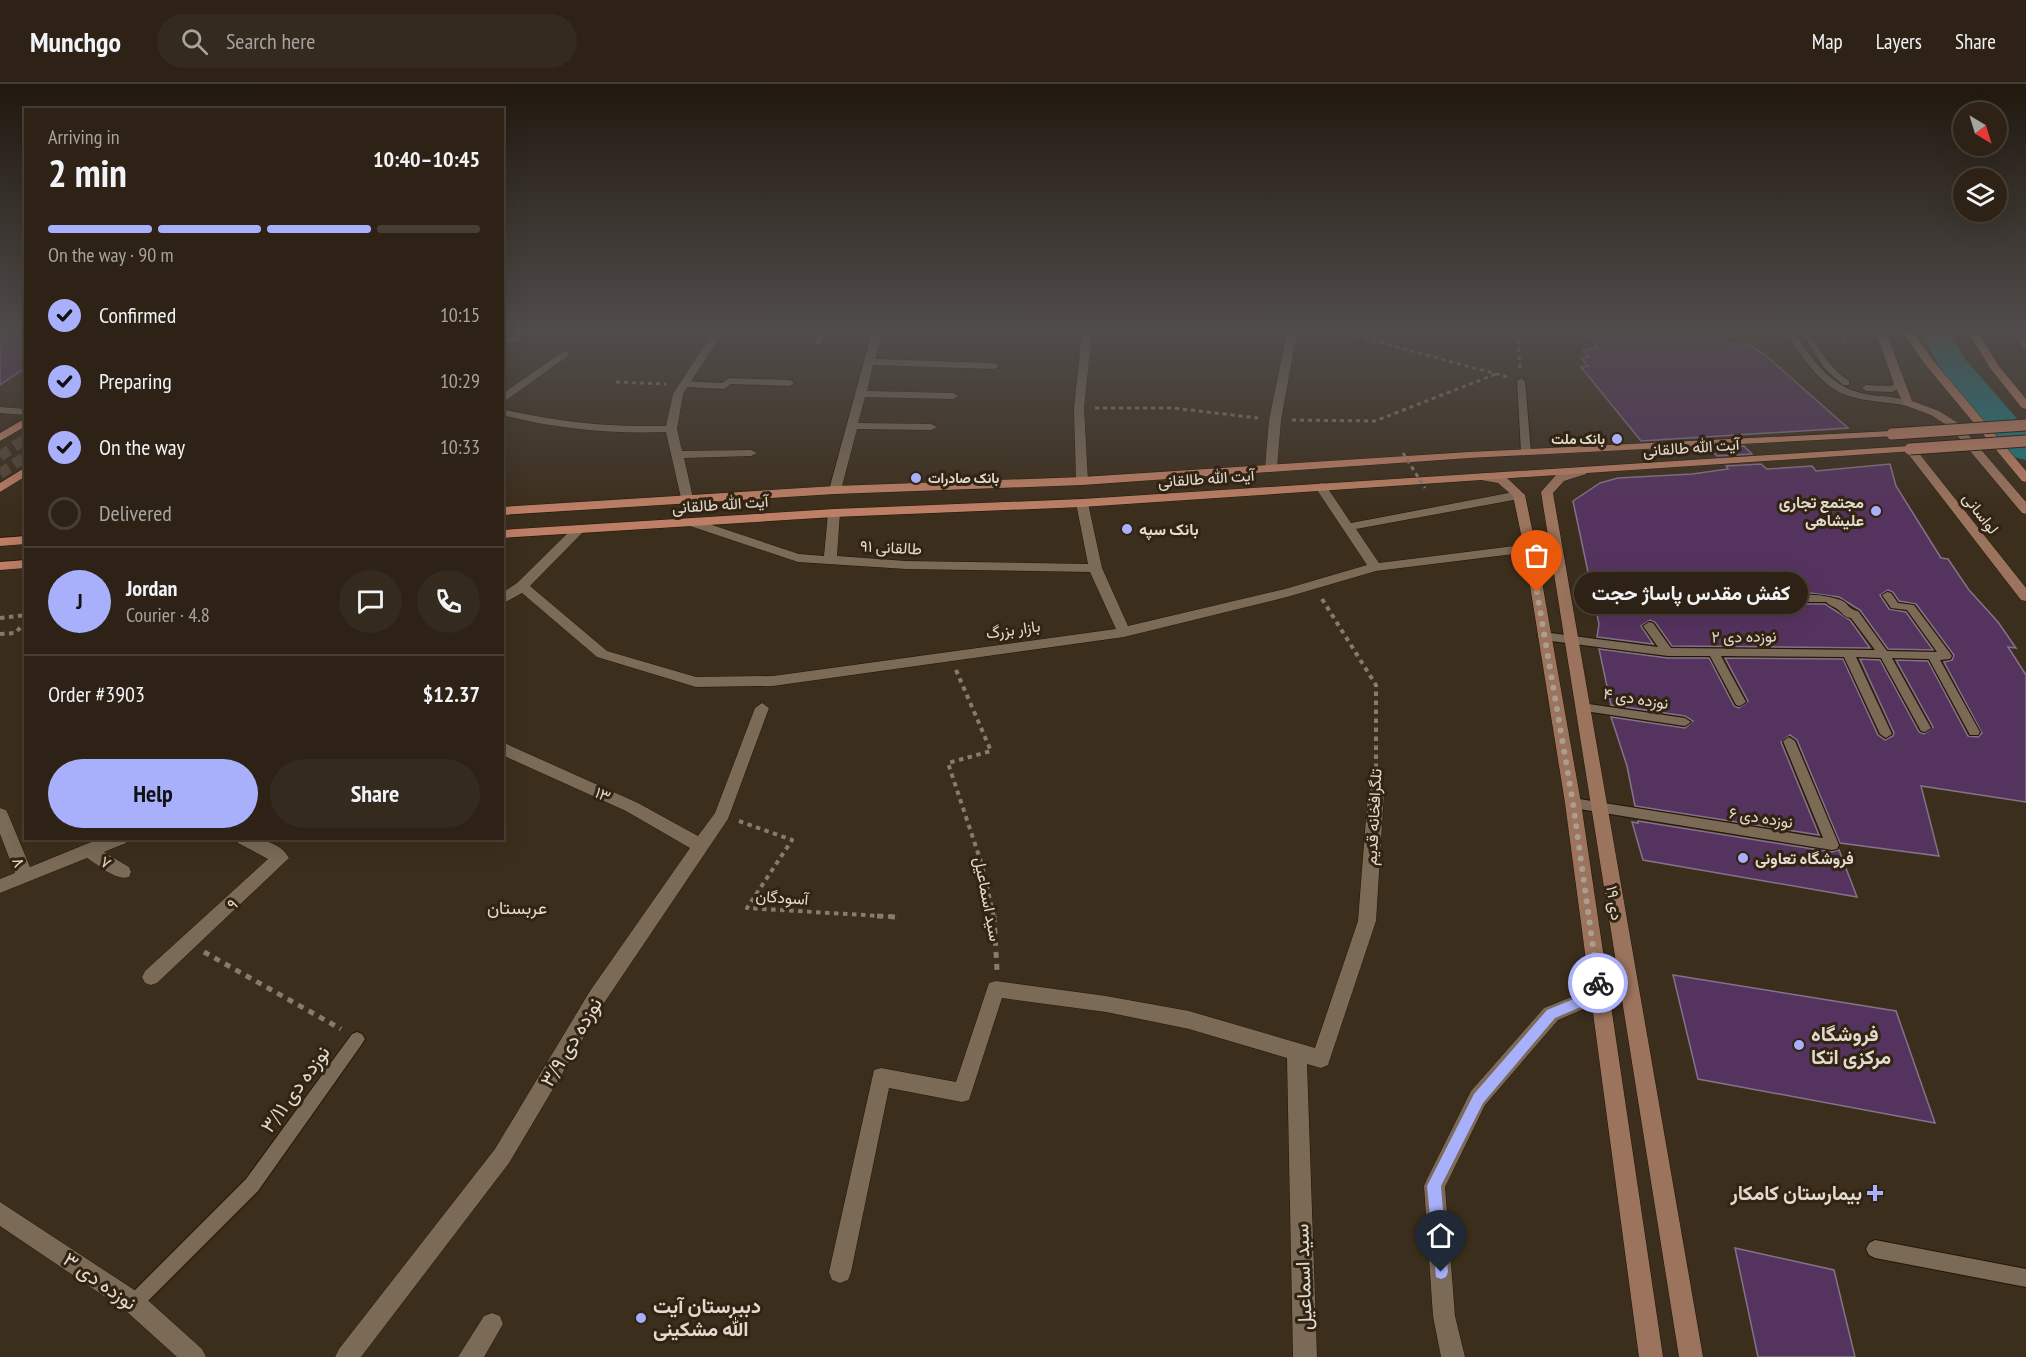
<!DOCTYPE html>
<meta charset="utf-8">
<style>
:root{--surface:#2d2215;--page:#352a1e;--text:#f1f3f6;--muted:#a7a4a0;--line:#483f34;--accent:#a8b0fc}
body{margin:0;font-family:"PT Sans Narrow",Vazirmatn,sans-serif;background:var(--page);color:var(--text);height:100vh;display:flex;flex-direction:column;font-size:22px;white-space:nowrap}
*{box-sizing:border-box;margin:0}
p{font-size:20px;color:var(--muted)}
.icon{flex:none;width:33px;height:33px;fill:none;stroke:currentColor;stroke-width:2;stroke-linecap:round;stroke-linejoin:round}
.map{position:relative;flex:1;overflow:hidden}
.panel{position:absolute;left:24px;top:24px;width:480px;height:732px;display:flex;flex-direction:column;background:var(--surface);border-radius:0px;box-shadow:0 6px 24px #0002,0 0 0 2px var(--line)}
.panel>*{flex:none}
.needle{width:39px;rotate:142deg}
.tools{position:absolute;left:1953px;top:18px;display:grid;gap:12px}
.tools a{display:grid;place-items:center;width:54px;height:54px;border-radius:50%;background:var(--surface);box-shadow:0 6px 24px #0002,0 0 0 2px var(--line);font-size:30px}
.pin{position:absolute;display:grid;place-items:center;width:51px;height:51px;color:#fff;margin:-62px -26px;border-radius:50% 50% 50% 0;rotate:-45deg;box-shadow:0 0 6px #0007}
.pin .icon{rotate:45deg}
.courier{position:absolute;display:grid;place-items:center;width:60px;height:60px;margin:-30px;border:4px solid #a8b0fc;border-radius:50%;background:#fff;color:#222;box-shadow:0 2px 8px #0007}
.bubble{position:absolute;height:42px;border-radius:21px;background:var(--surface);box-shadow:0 6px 24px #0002,0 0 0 2px var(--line);font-size:20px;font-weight:700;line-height:42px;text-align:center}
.head em{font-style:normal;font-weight:700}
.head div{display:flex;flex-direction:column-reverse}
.head{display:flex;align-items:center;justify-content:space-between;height:102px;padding:0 24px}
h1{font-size:39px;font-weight:700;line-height:45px}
.bar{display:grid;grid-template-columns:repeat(4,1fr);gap:9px 6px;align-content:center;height:72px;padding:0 24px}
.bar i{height:8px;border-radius:4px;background:var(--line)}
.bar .on{background:var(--accent)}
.bar p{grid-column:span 4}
.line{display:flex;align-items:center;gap:15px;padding:0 24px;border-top:2px solid var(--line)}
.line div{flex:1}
.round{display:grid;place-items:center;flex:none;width:63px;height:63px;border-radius:32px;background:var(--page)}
ol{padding:0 24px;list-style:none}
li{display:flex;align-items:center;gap:18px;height:66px}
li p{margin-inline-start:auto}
li .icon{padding:6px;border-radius:50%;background:var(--accent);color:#111;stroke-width:4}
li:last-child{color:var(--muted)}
li i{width:33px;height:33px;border:3px solid var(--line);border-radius:50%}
.action{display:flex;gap:12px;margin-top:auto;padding:12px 24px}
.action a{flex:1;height:69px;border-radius:36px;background:var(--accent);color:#111;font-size:24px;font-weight:700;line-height:69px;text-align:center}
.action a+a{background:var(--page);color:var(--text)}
header{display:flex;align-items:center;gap:36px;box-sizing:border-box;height:84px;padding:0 30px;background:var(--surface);border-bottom:2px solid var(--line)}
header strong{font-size:28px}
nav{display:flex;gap:33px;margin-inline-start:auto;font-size:21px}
.search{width:420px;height:54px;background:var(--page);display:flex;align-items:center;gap:15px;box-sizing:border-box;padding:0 21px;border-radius:33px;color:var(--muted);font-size:22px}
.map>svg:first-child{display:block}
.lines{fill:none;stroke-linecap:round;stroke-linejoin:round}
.river{fill:#1c7b83;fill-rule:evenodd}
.building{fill:#55335f;stroke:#837388;stroke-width:1.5}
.primary-tunnel{stroke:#554837;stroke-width:11;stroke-dasharray:11 6;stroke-linecap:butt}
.lane-casing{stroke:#231605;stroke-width:2}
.street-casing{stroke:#231605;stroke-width:1}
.secondary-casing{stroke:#231605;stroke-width:1}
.primary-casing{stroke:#231605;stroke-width:1}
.path-far2{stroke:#867b6c;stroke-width:3;stroke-dasharray:4 4;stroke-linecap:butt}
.path-far1{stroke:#867b6c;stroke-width:4;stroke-dasharray:4.5 4.5;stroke-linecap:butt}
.path{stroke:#867b6c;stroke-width:5;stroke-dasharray:6 6;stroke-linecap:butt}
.lane{fill:#7a6a56;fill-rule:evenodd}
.street{fill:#7a6a56;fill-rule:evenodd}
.secondary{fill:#9c745e;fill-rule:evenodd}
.primary{fill:#bd7f65;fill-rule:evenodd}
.rail{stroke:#8e8274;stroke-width:4;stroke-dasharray:6 6;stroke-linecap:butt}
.primary-bridge-casing{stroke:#231605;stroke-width:13;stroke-linecap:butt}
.path-bridge{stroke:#867b6c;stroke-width:3;stroke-dasharray:4 4;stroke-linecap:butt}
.primary-bridge{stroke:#bd7f65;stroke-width:11}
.route{fill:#a8b0fc}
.done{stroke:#a99e90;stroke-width:6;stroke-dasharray:0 10.8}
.poi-dot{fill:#a8b0fc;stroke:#322412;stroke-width:2}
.labels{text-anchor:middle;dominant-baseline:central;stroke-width:6;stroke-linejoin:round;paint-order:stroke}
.far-poi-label{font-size:14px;font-weight:bold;fill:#e3dacf;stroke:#322412;text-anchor:end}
.street-label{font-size:16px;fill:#e3dacf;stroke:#322412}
.poi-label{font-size:16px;font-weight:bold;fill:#e3dacf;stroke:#322412;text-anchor:start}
.neighbourhood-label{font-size:18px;fill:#e3dacf;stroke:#322412}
.near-poi-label{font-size:20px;font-weight:bold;fill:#e3dacf;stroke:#322412;text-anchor:start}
.near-street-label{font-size:20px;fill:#e3dacf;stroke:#322412}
</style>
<header>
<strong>Munchgo</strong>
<div class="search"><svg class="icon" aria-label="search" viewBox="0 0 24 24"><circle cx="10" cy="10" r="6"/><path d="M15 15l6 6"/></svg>Search here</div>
<nav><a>Map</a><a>Layers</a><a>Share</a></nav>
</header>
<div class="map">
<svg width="2026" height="1273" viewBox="0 0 2026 1273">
<rect width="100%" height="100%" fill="#3c2e1c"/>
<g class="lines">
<path class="river" d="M1920,248H1949L1965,275L2026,345V376L2014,373L1941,285Z"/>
</g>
<path class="building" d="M0,248H26V283L0,301Z
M1585,248H1717L1730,260H1748L1764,270L1848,344L1641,357L1581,283L1588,282L1581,274L1589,273L1583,266L1598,263Z
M1744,362L1752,370L1717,372L1709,364Z
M1761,380L1767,385L1812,382L1816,387L1890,380L1896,402L1941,474L1948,475L1969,506L1998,538L2016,564L2008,563L2026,591V718L1921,702L1939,772L1840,759L1797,656L1790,651L1781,658L1819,751L1635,722L1627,682L1611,633L1685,644L1693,637L1685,632L1611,621L1599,565L1668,574H1709L1734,622L1739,624L1748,617L1725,574L1843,575L1878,651L1885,656L1893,652L1894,649L1860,575L1880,576L1919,648L1924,650L1933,643L1896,576L1928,577L1968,652L1978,653L1982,649L1944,578L1952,576L1954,571L1916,520L1899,517L1893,508L1888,506L1880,511L1889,525L1906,528L1933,566L1888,565L1860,526L1839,513L1810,509L1797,510L1791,516L1798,520H1825L1850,536L1870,564L1672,562L1655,538L1650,536L1641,542L1653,560L1597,553L1599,540L1573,417L1600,399L1618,394L1692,390L1728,385L1726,382Z
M1638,737L1832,768L1839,766L1857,813L1643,776L1632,738L1638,739Z
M1673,891L1896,927L1935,1039L1698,995Z
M1735,1164L1834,1186L1855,1273H1758Z"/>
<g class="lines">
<path class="primary-tunnel" d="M0,372L26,355
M0,390L26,372"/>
<defs>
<path id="lane" d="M819,248H827L821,260H818L814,258Z
M1785,248H1793C1815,278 1832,306 1871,311C1884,313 1902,312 1912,319L1908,322C1889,318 1870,318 1852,313C1821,305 1803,273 1785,248Z
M1801,248H1809C1820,267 1831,285 1849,297V301H1843L1825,285Z
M729,294L790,296L794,299L790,302L731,300L724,305L685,303L681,300L685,297L722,299Z
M1521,294L1525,297L1531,368L1526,371L1521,368L1517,297Z
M1899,297L1903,300L1893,308L1866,307L1862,304L1866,301L1891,302Z
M1887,508L1891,509L1898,519L1914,521L1950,569L1952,572L1950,575L1940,576L1980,648L1978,651H1970L1929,575L1892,574L1931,644L1925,648L1921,647L1881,574L1856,573L1892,650L1886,654L1880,650L1844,573L1721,572L1746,618L1740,622L1736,621L1710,572H1668L1543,556L1537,552L1543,548L1658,563L1643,542L1649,538L1653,539L1671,564L1875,566L1851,534C1843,533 1843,529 1837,525C1833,522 1830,522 1826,518H1798L1793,515C1802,507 1832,512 1843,517C1849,521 1850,526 1858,527L1887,567L1937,568L1907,526L1891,524L1882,511Z
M1582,619L1685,634L1691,638L1685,642L1578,626L1576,623L1578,620Z
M1789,653L1795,657L1839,761L1837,765L1832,766L1573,724L1568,722L1567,719L1568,716L1573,714L1823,754L1783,657Z
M357,948L362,950L365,955L362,960L258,1107L140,1225L134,1228L128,1225L125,1219L128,1213L246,1095L352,950Z
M1875,1156L2026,1185V1203L1875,1174L1869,1171L1866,1165L1869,1159Z"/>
<path id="street" d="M516,248H527L516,259H502V253L510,254Z
M713,248H723L683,310L677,345L682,367L751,366L757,369L751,372L684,374L693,414L691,417L687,418L681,414L666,348C610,350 557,345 502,331V325C557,338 610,343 666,342L673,310Z
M872,248H882L875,275L994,279L999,282L994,285L873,281L867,307L953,309L958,312L953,315L865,313L858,339L931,340L937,343L931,346L857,345L841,406L835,410L829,406Z
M1082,248H1092L1084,324L1088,397L1082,401L1076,397L1074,324Z
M1287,248H1297L1281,336L1277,384L1271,388L1265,384L1269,336Z
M564,267L568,268V272L502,319V310Z
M0,323L26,325V331L0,329Z
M1321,399L1325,400L1351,439L1519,407L1525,411L1519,415L1356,445L1379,479L1530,460L1536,464L1530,468L1376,487L1287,513L1124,553L773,602L696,603L597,573L522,509L502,520V509L517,499L575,442L579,441L585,445L583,448L530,502L607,567L696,593L773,592L1116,545L1090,488L906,485L798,478L687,441L685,438L691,434L799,470L824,472L828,429L834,425L840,429L837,472L906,477L1088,480L1076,419L1082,415L1088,419L1102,484L1128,542L1285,505L1367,481L1315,403Z
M762,619L769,624L728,735L604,919L509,1079L361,1273H335L339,1265L495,1065L590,907L690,764L626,727L502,671V658L638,719L698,752L715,729L755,624Z
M1376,703L1382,705L1384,709L1376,837L1328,981L1321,984L1307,980L1317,1273H1293L1287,974L1189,945L1106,928L1002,914L969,1016L962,1018L889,1004L851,1188L848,1196L840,1199L832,1196L829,1188L874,986L881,984L956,998L989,899L996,897L1106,912L1189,927L1315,964L1358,837L1368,709L1370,705Z
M0,724L6,726L8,730L30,783L101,754H128L126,759L104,768L129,783L131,788L129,793C115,797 99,781 87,774L0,809V795L15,789L0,750Z
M236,754C253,754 280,756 289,774L157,899L151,901L145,899L142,893L145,887L268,775L238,759Z
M1630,898L1637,900L1639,906L1637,912L1600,918L1558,936L1485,1021L1445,1103L1455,1232L1465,1273H1441L1433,1232L1424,1102L1427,1095L1471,1007L1544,924L1599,902Z
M0,1118L142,1211L202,1265L206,1273H177L126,1227L0,1142Z
M492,1229L500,1232L503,1240L484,1273H458L484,1232Z"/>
<path id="secondary" d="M1876,248H1886L1912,317L1939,327L1958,339L2026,418V430L2022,429L1950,343L1931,331L1904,321L1894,300Z
M1910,362L1914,363L2026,504V517L2021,516L1906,367V363Z
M1582,383L1586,384V390L1564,397L1553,409L1703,1273H1679L1541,408L1556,391Z
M1485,389L1506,393L1525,411L1536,464L1581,719L1663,1273H1639L1565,719L1524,464L1513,412L1498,399L1481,396V390Z"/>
<path id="primary" d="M1903,248H1913L1932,275L2026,387V398L2022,397L1924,279Z
M1968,248H1978L1998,281L2026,315V325L2022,324L1990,284Z
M26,334V342L0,357V349Z
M1892,347L1898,350L1896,352L1469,374L1082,401L835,410L502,431V423L835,402L1082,393L1469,368Z
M1910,362L1914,363V367L1082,423L834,433L502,454V446L834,425L1082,415Z
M26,383V392L0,408V399Z
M26,452V460L0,462V454Z
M26,476V484L0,486V478Z"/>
</defs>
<use href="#lane" class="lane-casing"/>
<use href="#street" class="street-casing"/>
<use href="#secondary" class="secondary-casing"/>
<use href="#primary" class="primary-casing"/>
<path class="path-far2" d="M1341,248L1508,293
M1517,248L1520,285
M1840,248L1845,259
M616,298L666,300
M1095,324H1173L1258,334
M1292,336L1375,337L1496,290"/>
<path class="path-far1" d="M1322,515L1376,601V693
M0,534L26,531
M0,550L15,549L26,538
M956,586L991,667L948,679L982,781L994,833
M739,737L792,756L747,824L897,833"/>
<path class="path" d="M877,832L897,833
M994,832L997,886
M204,868L341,945"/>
<use href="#lane" class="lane"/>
<use href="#street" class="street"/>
<use href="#secondary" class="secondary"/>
<use href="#primary" class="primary"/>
<path class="rail" d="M2014,248L2026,263"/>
<defs>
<path id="primary-bridge" d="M1892,350L2026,341
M1910,365L2026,357"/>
</defs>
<use href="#primary-bridge" class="primary-bridge-casing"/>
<path class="path-bridge" d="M1403,369L1425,404"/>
<use href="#primary-bridge" class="primary-bridge"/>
</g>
<linearGradient id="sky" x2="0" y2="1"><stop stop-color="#21190f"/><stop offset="0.58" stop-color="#504c4b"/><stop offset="1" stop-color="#504c4b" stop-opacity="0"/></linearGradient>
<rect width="2026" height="426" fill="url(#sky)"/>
<path class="route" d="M1598,894L1604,899V913L1555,934L1483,1019L1441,1102L1448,1188L1446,1193L1441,1195L1436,1193L1427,1102L1474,1010L1547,926L1593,907L1592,899Z"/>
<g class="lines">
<path class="done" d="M1537,508L1573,719L1598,899"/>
</g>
<g class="poi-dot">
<circle cx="1617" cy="355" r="6"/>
<circle cx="916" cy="394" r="6"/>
<circle cx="1876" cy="427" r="6"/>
<circle cx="1127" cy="445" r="6"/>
<circle cx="1743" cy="774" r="6"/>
<circle cx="1799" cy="961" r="6"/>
<path d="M1872 1100h6v6h6v6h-6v6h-6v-6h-6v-6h6z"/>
<circle cx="641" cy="1234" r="6"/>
</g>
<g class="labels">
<g class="far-poi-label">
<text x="1605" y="355">بانک ملت</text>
<text x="928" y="394" text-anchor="start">بانک صادرات</text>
</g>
<g class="street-label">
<text transform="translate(1691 363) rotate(-4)">آیت الله طالقانی</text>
<text transform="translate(1206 394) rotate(-4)">آیت الله طالقانی</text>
<text transform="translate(720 420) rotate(-4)">آیت الله طالقانی</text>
<text transform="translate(1981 429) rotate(52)">لواسانی</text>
<text transform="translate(891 463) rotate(3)">طالقانی ۹۱</text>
<text transform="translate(1013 545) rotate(-8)">بازار بزرگ</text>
<text transform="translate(1744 552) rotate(-1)">نوزده دی ۲</text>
<text transform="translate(1636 614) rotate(9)">نوزده دی ۴</text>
<text transform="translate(603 710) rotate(24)">۱۳</text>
<text transform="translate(1373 733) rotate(-87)">تلگرافخانه قدیم</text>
<text transform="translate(1761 733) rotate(9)">نوزده دی ۶</text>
<text transform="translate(19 778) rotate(68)">۸</text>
<text transform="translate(106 778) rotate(31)">۷</text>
<text transform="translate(782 813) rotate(4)">آسودگان</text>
<text transform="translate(988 815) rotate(79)">سید اسماعیل</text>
<text transform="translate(1615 819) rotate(81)">۱۹ دی</text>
<text transform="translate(232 820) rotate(-43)">۹</text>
</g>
<g class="poi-label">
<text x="1864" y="418" text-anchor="end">مجتمع تجاری<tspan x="1864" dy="18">علیشاهی</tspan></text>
<text x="1139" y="445">بانک سپه</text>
<text x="1755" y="774">فروشگاه تعاونی</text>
</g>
<g class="neighbourhood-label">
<text x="517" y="823">عربستان</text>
</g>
<g class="near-poi-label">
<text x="1811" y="950">فروشگاه<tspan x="1811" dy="23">مرکزی اتکا</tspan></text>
<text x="1862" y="1109" text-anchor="end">بیمارستان کامکار</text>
<text x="653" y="1222">دبیرستان آیت<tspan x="653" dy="23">الله مشکینی</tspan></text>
</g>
<g class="near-street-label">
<text transform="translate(571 958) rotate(-59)">نوزده دی ۳/۹</text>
<text transform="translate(295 1005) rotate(-54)">نوزده دی ۳/۱۱</text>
<text transform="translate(1303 1193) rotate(-92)">سید اسماعیل</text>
<text transform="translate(100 1197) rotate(35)">نوزده دی ۳</text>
</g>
</g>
</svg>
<div class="tools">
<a><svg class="needle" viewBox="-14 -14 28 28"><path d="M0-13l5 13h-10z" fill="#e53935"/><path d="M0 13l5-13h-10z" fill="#a7a4a0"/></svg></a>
<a><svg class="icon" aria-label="layers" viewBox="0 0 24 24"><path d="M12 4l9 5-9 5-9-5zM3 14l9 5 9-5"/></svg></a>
</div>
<div class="pin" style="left:1537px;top:508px;background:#ea580c"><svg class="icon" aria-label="bag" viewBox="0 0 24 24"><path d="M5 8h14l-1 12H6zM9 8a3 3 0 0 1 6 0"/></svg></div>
<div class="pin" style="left:1441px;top:1188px;background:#1f2937"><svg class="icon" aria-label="home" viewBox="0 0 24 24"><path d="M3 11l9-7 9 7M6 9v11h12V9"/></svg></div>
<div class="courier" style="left:1598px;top:899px"><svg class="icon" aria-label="bike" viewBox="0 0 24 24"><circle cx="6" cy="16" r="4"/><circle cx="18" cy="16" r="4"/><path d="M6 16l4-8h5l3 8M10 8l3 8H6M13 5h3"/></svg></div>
<div class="bubble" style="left:1574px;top:488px;width:234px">کفش مقدس پاساژ حجت</div>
<section class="panel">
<div class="head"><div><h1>2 min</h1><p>Arriving in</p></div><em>10:40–10:45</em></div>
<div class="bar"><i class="on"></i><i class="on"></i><i class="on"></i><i></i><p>On the way · 90 m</p></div>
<ol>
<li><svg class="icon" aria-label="check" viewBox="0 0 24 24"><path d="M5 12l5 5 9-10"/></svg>Confirmed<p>10:15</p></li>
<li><svg class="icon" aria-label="check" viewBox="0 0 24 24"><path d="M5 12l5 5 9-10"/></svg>Preparing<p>10:29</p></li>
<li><svg class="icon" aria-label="check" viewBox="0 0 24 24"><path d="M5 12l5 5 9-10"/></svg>On the way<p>10:33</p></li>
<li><i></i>Delivered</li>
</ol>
<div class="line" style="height:108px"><b class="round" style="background:var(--accent);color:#111">J</b><div><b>Jordan</b><p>Courier · 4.8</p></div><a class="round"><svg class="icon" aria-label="chat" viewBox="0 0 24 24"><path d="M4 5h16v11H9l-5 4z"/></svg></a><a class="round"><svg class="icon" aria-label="phone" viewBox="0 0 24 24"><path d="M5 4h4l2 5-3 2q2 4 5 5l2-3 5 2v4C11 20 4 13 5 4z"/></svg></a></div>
<div class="line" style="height:78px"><div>Order #3903</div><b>$12.37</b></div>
<div class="action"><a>Help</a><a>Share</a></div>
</section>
</div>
